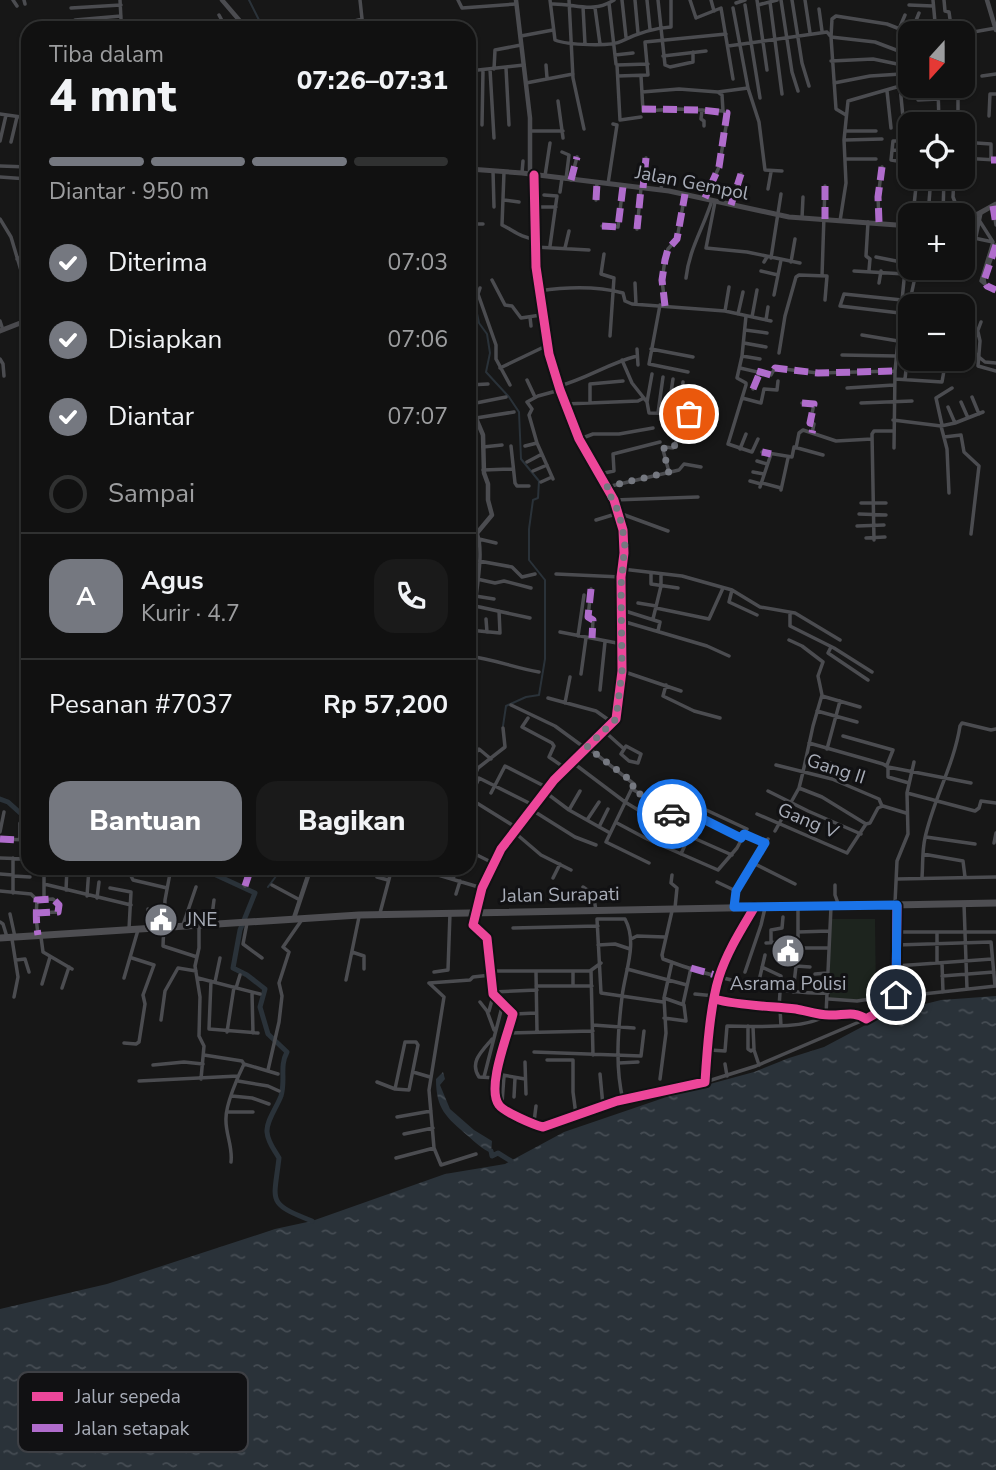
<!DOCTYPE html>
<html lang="id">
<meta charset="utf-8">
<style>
:root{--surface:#111;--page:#1a1a1a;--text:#f1f3f6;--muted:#9c9d9f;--line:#303131;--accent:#757880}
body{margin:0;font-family:"Nunito Sans",sans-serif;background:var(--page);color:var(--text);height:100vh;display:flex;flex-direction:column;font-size:26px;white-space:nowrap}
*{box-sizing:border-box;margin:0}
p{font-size:23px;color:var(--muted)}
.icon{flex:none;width:38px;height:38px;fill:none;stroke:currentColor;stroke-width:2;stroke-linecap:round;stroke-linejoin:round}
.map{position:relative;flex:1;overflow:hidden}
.panel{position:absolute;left:21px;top:21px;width:455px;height:854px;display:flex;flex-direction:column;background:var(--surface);border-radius:21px;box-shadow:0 2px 5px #0004,0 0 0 2px var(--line)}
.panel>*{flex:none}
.needle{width:46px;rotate:201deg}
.fabs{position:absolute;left:898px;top:21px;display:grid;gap:14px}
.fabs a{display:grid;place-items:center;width:77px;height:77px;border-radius:14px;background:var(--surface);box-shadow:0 2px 5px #0004,0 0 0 2px var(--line);font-size:35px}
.pin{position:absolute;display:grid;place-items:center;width:60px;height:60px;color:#fff;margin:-30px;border:4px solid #fff;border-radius:50%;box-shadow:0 2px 7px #0007}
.courier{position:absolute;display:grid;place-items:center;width:70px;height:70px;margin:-35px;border:5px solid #1a73e8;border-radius:50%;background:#fff;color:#222;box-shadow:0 2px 9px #0007}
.head em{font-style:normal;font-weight:800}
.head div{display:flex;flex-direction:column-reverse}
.head{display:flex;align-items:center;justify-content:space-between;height:119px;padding:0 28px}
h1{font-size:46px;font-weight:800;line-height:52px}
.bar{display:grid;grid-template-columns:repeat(4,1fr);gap:10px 7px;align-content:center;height:84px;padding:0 28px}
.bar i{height:9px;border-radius:5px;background:var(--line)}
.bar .active{background:var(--accent)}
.bar p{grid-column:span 4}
.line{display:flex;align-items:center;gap:18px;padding:0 28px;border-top:2px solid var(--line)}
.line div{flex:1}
.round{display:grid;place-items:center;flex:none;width:74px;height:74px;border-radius:21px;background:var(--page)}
ol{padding:0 28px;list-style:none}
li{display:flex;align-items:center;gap:21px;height:77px}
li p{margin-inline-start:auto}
li .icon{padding:7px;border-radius:50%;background:var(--accent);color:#fff;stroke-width:4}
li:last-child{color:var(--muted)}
li i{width:38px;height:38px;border:4px solid var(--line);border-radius:50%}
.primary-button{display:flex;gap:14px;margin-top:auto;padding:14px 28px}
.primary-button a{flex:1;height:80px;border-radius:21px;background:var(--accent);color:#fff;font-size:28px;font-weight:800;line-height:80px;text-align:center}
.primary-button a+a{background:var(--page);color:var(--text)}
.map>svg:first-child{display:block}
.grass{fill:#1d241e}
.water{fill:url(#water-ripples)}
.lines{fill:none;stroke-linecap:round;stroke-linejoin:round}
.stream{stroke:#2a3239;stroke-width:2}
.river{stroke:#2a3239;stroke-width:5}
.minor{stroke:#4b4c50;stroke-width:3.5}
.tertiary{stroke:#4b4c50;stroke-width:4.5}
.secondary{stroke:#4a4a4e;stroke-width:5}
.trunk{stroke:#4e4e52;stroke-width:7}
.quiet{stroke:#b06ccc;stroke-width:7;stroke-dasharray:14 7;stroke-linecap:butt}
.cycleway-casing{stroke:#111113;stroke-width:13}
.cycleway{stroke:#ed469a;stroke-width:9}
.done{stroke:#757880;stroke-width:7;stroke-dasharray:0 12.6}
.route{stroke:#1a73e8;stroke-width:9}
.labels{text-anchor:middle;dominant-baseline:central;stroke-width:6;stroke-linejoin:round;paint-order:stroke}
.street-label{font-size:19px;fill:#a8adb8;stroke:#111113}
.poi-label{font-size:19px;fill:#a8adb8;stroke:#111113;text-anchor:start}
.key{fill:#111113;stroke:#3e4045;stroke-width:2}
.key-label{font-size:19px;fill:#a8adb8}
</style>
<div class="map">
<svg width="996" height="1470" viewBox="0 0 996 1470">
<defs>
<pattern id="water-ripples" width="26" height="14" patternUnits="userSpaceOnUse" patternTransform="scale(1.75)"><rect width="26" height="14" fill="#2a3239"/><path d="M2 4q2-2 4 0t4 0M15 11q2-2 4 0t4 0" fill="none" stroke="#464d54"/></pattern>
</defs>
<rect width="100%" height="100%" fill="#171717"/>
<path class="grass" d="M830,919H875L876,1000L830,999Z"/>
<path class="water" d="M996,996V1470H0V1309L107,1284L275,1229L312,1221L445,1174L505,1164L564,1132L684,1091L754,1072L789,1058L824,1047L875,1020L901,1010L941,1000Z
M443,1072L445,1079L440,1085L450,1109L474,1130L492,1141L491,1153C482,1149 475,1142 468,1136C446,1117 436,1109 436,1079Z"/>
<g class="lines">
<path class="stream" d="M249,0L263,28
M469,270L475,280L474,299L479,323L487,334L490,353L486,372L509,397L519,412L521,459L539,481L538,498L533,500L529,529V560L545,580V659L539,695L526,697L506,706L503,726
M268,887L282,868"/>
<path class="river" d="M0,799L8,802L28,820
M176,868L184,871L203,869L255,893L240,930L233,968L247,975L265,989L260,1007L268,1034L287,1052C279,1067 286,1079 281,1096C277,1107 266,1121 267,1132C268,1143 274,1149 279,1158C274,1202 266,1203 312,1221
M491,1151L492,1156L498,1153L511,1161"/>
<path class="minor" d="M13,0L17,6
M24,0L25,4
M120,0L121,19
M360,0L363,28
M458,0L462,8L516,4
M550,0L555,40C567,45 611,47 622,41C638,33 653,28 671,27V0
M569,0L573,78L584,129
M622,0L626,37
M635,0L638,33
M647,0L650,29
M658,0L665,65L670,67L693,62V52
M690,0L696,18L721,8L733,79
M711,0L714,11
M757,0L767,70
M781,0L792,72L798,91
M792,0L802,63L809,86
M805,0L810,33
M933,0L936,33
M944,0L945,11L949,12L952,33
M770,2L782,94
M609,3L616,64
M736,3L745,0
M551,4C575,3 592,14 614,0
M745,5L760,98
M758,5L777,0
M909,5L933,6
M583,7L585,44
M71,8L121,5
M595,8L600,44
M733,8L748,88L759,122L765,170L782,171
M819,9L822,31
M219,15L226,28
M75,20L121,16
M231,28L241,22
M329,28L362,19
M899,29L905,15
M910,33L887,24L836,16L832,19L831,37L875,42L904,53L910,37
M911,33L919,13
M962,34L996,28
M521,36L553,30
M728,46L827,32L831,37L836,109L846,115
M615,55L633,53
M663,56L706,51
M831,61L873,59L902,65
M546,65L547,78
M506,68L509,125
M490,69L494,138
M494,69L495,50L521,45
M469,71L524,65
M618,76L648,75L645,42L726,34
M641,76L643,111L677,109L723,111
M982,76L996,74
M526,83L573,74
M834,83L870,76L901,74
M917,86L918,100L939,99
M938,86L939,124
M958,86V124
M887,91L891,128
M642,92L679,89L718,92L748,88
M558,101L563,138
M702,110L701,119L704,121V126
M0,114L28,118
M989,116L990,94H996
M641,117L620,120L617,65L648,64
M958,120H972
M482,125L483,70
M531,131H563
M845,131H876
M845,140L882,139
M0,141L6,115
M910,141H893L891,160L910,163
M11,142L17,117
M962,142L991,144V160
M23,144L28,120
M892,150L910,151
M562,152L569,155L566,179
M27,157L28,158
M962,158L996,160
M845,159H876
M0,166L28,167
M493,171L494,207
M504,172L502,225C513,230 521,238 535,239
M522,173L523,161
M545,176L550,143
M0,177L28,179
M920,177L944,178
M954,177L953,197L960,215
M571,180L577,157
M608,184L617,125L613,124
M644,188L646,158
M768,189L771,172
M661,190L663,173
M469,191L476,202
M560,192L562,178
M544,195L557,196L550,246
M705,198L719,167L728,115L723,111L722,95L718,92
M504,200L519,202
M596,200L597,183
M715,202L706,248L747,252L800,263
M731,205L741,174
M993,206L996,225
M535,207H556
M913,215L917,177
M928,215L931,177
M943,215L944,177
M802,218L803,197
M0,219L11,237L28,294
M979,220L993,242L981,281L993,291
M840,221L846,183L844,140L848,101L900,86L904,128
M868,222L866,256L870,259L869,270
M879,222L878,197L882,167
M469,224H483
M602,226L618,227L623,186
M637,229L641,188
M973,236L978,214
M974,238L993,242
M469,243H473
M535,247L589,250
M565,248L569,231
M604,254L601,274L614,278L610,336
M876,257L906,263
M771,258L781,194
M17,259L28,256L23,229
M764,262L767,257
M791,262L795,239
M956,268L969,270L981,213
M761,271L778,275
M854,271L905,274
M822,276L825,186
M686,278C689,249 704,227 712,200
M492,280L505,305L512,306L521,318L541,315
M635,283L636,304
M879,283L881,271
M985,284L984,279L996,245
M480,288L478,294L496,345V359L510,385
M539,291C566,287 596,286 623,293L625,301L632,304L725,311L771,321
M774,295L781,260
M660,305L649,364L688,372
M665,306L662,280L665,260L668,249L677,239L685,194
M725,311L729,287
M900,313L840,306L844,294L902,300
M738,314L743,292
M746,316L742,356L737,378L746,383V385L728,444L752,452L758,439
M530,317L531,326
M752,317L757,290
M766,320L768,307
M0,321L3,330
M910,325L907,324L906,319L917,268
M745,330L767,333
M978,332L980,341L978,366L996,371
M862,335L898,341
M962,337L975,338L981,322
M744,343L766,347
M637,349L638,365
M651,349L693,357
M962,352L979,355
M779,353L785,316L796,277L799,275L827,276L825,300
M842,355L896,356
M742,356L760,359
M979,357L985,362L996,363
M0,359L3,364L4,376
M622,360L632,383L647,402L649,413L689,414L693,388
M500,368L548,345
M740,368L771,375L775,368L818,373L895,371
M895,379L942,382L946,359
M905,379L909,343
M527,380L535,397
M469,385L488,384
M559,386C586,379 609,363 637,356
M847,388L894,385
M753,389L760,372
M972,397L979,414
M742,398L761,403L764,389L777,390L778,381
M590,402V384L623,381
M647,402L652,374
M961,402L968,418
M802,403L814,404L810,423L814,424L812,433
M861,403L912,401
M471,404L506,397
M565,404L638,401L644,398
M948,407L955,423
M658,413L663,377
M668,413L673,379
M476,418L514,412
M893,420L941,426L947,449L949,493
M942,425L936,398L952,388
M941,426L955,423L983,412
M944,437L961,435L964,452L979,466L971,534
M580,439L593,434H619L653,428
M511,446L515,483L517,486H529
M525,446L537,443
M483,447L502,445
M796,448L799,433L803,430L836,441L872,439
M894,448L895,371L906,260L901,251L904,226
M740,449L746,434
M762,452L792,457L794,447L823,455
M757,461L767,464
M527,462L542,454
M483,470L513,469
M533,471L547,465
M669,472L663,450L665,447L673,448L675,445L682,417L678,414L683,382
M753,472L764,474
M599,474L614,471L613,454L660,442
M553,479L537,443L529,415L532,409L527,402L538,396L560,390
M750,481L761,484
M541,482L552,477
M762,483L781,488
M607,487L679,470L684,464L701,467
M760,487L771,454
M781,490L788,458
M614,500L698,497
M861,503H886
M859,514L886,515
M596,520L619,513L668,531
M857,526L884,525
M477,533C484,550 477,586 475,606L530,618
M866,538L885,537
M479,539L496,543
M874,540L872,434L874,431H893
M479,561L512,567L522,577L535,574
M622,569L682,576L732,590L760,607L795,613L840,640
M651,573V584L678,588
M556,574L621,577
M477,579L495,583L504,581L531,588
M591,589L588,617L593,620L592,638
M732,590L729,602L757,615
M469,595L494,599
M638,603L656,606
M656,608L709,619L723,588
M622,610L660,622L658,631
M469,613L470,606H475
M790,613V626L834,648L872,672
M486,619L487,632
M653,619L661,586V574
M622,621L707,646L729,656
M469,630L500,633L499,611
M560,632L622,644
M578,636L584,595
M831,647L828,653L868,680
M469,656C493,659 515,668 539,672
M622,671L681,691
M581,674L586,638
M666,685L663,696L694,711L720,718
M600,690L605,642
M822,696L860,707
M548,698L596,711L613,723
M565,703L570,677
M511,705L555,726L585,748
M817,711L857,722
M528,718L522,727L552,743L554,746L549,757L565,768
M604,731L623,748
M843,736L893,750L887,765
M809,743L883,764L888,767L971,783
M626,746L641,754L638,763L629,761L621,754Z
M587,747L634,784L606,842L649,863
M827,749L840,701
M806,758L831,763
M469,760L479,749L491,759
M572,762L625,802L663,825L657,843
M776,765L832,779L879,799L882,806
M888,767V777L909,783
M469,788L478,768L505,747L503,728
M799,788L822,797L866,824
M632,789L692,824L698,817L741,838
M768,791L808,811L861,834
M545,792L569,810L610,833
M491,793L505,766L548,788
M907,793L975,811L979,808L981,801L996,803
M883,806L906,813
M532,810L575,837L596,845
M569,810L580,791
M757,814L847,853L866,824L870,823L878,808L883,806
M587,820L599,802
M20,823V840
M617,823L647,839L718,870L737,848L747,829L704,809
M599,827L608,809
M517,828L472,800L471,796L479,778L533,805
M775,831L799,788L803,772L813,726L822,695L818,676L823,662L802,646L789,640
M0,832L4,812
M514,832L541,855L571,870
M667,834L686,841
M745,834L765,843
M926,837L975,844
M0,839L28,840
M994,843L996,833
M469,851L493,863
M681,854L689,836L732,855
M923,854L963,861L965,877
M0,858L28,859
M753,863L795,884
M127,868L133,880L167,888
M171,868L165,900L163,946L197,957
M243,868L250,870
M333,868L351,873
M427,868L428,872L482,888
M221,872V868
M0,874L13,875
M672,875L671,883L677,888L675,908
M13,876L30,877
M377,877L388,880
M922,877C923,865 922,851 925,838C933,800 954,765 960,726L962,723L991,730L996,729
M553,878L560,864
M453,879L457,868
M897,879L996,877
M717,882L736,891
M44,884L131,905
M272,885L300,900
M835,885V895L839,906
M245,886L251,868
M583,887L593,894L596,910
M110,888L131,892L129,929
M66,890L67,868
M0,891L31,894L37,900L53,899L59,905L58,912L36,913
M13,893V858
M456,894L460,881
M87,896L89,868
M97,898L99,882
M44,899V868
M37,900L36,917L38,935
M895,903L897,861L908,834L907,793L914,762
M964,904L967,989
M734,907L736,891L768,839
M148,909V927
M672,911L662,955L663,959C707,976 782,995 828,993
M380,913L392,868
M10,914L15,937
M476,914L474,927L487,938L493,994L513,1014L494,1087C494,1115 522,1115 541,1127L617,1101L705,1082C707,1050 710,1009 719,978C726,954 740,931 753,909
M597,919H625C638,943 625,971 622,997C618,1030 615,1068 623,1100
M597,919L601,993L663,1002
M0,922L3,924L7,937
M211,923L214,900
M247,923L243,944L262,958
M183,925L196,887
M199,926V948L195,966L200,997L199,1036L204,1046L201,1079
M513,928L598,926
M798,932L829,931
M897,932H996
M41,937L43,952L72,969
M12,939L18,977L14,997
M631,939L637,936L665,937
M766,943L798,941
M771,943V930L782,928L783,917
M598,945L615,944L630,949
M896,945L991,942L995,986
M799,948H828
M352,952L364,956V969
M16,960L25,959L29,972
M937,962V932
M942,963L943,992
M796,966L810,967
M896,966L992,959
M762,967L781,976L779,1008
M627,969L687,985
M491,971H590L601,963
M573,971V986
M591,971L593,1055
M434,972L448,970L450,913
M536,972L537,1031
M745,972L761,925L765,908
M815,974L827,973
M942,976L994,972
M124,978L138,930
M198,978L260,994
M346,980L359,917
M211,981L209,1029L258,1033
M215,982L220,958
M429,983L444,997L429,1090L434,1148L441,1165L476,1154
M429,983L470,980L473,977L491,975
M42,984L50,957
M758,985L765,955
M536,986H592
M62,988L69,967
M236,988L240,975
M493,992L537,990
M793,992L798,949V907
M252,993L253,1033
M695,994L715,996
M664,998L684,1005L686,1021L664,1018
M714,999C741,1006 769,1006 796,1009C807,1011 818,1015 829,1015C842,1016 854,1010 866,1019L898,1001L896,995L897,906
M829,999L857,1001L896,995
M898,1001L905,1002L923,994L996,986
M480,1002L487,1011L494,1030
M683,1004L691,968
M780,1008L781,1026
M489,1011L492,1000
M514,1014L536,1013
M161,1020L165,991L178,968L196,971
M593,1025L634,1028
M748,1026V1049L751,1051L754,1049L753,1027
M227,1032L234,987
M508,1033L593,1031
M492,1039C482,1051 469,1062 479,1077L496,1078
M124,1043L136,1044L139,1042L145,1004L143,995L154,965L132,958
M710,1050L725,1051L727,1026C751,1026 808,1030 826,1015L831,907
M754,1050L759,1065
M534,1052L641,1056L644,1031
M204,1055L242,1061L244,1064L278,1074
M547,1060H573V1092L576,1115
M525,1062L526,1094
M619,1063L638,1062
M725,1064L727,1076
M153,1065L184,1062L203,1064
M268,1070L279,1022L282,996L279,983L289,952L283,947L301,921
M413,1072L430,1077
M497,1074L525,1079
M600,1074L603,1106
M484,1077L503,1003
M660,1079L666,1033L664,998L672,962
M139,1081L238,1076
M238,1081L268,1086L279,1091
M377,1082L395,1089L409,1090L418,1045L416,1042H405L395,1089
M705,1082L756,1066L866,1019
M232,1096L252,1098L269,1104
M514,1097L515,1078
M502,1103L504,1076
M227,1112H253
M397,1117L431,1111
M534,1122L536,1106
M404,1134L433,1128
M396,1158L434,1148
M231,1162C233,1146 225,1133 226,1118C226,1104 238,1076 244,1064"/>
<path class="tertiary" d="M222,0L246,28
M516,0L530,118V174
M987,0L996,30
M469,337L472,354L469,382
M469,382L472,409L483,435L484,473L488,484V500L492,515L477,533H469
M476,913C487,854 540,793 582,751C592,740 614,729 618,713C628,673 621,623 621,581C621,557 627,537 619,513C611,492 598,472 587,453C570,423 556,387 549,354C536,295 535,235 534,175
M294,918L308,876L307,868"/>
<path class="secondary" d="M469,169L522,173L669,191L789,217L910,226
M962,218L978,214L996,204
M0,331L28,320"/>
<path class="trunk" d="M0,938L359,915L996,903"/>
<path class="quiet" d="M642,109L702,110L727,113L719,167L705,198
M991,160H996
M571,180L577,157
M825,186V219
M643,188L646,158
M596,200L597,183
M731,205L741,174
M993,206L996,225
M879,222L878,197L882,167
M602,226L618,227L623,186
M637,229L641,188
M996,245L984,281L987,286L996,290
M665,306L662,280L665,260L668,249L677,239L685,194
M757,371L771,375L775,368L818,373L895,371
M753,389L760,372
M802,403L814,404L810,423L814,424L812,433
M762,452L771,454
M591,589L588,617L593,620L592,638
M0,839L17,840
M245,886L251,868
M36,913L58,912L59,905L53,899L37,900C36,912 36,923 38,935
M691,968L719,976"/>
<defs>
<path id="cycleway" d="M534,175L536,267L549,354L560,390L579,439L614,500L623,530L624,553L621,577L622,671L616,719L554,780L501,849L482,888L473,925L487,938L493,994L513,1014C508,1034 486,1088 499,1105C504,1112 534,1125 543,1127L617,1101L705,1082C707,1051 710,1006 719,977C727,952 741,930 754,908
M714,999C741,1006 769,1006 796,1009C807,1011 818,1015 829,1015C842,1016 854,1010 866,1019L898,1001L896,995L897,906"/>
</defs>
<use href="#cycleway" class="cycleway-casing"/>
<use href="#cycleway" class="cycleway"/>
</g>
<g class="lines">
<path class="done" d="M672,814L632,789L634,783L587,747L616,719L622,671L621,586L625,542L619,513L606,487L669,472L663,450L665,447L673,448L675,445L682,417L678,414H689"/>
<path class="route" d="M672,814L692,824L699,817L741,838L744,834L765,843L736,891L734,907L897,905L896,995"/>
</g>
<defs>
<symbol id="civic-disc" viewBox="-11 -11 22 22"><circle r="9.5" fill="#757880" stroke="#111113"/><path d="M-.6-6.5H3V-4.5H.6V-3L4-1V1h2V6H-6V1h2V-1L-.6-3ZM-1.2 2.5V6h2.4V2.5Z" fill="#fff"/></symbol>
</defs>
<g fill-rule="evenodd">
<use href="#civic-disc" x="142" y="901" width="38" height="38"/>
<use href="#civic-disc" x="769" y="932" width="38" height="38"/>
</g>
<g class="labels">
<g class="street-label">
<text transform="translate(692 183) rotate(11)">Jalan Gempol</text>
<text transform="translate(836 769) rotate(18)">Gang II</text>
<text transform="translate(808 821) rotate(23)">Gang V</text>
<text transform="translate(560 895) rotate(-1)">Jalan Surapati</text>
</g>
<g class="poi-label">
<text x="186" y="920">JNE</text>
<text x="788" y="984" text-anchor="middle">Asrama Polisi</text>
</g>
</g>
<rect x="18" y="1372" width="230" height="80" rx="10" class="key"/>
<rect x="32" y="1392" width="31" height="9" fill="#ed469a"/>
<rect x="32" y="1424" width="31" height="8" fill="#b06ccc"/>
<g class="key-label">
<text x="75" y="1403">Jalur sepeda</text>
<text x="75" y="1435">Jalan setapak</text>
</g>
</svg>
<div class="fabs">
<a><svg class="needle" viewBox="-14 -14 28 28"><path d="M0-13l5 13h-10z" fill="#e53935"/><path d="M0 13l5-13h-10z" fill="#9c9d9f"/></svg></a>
<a><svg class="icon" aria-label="locate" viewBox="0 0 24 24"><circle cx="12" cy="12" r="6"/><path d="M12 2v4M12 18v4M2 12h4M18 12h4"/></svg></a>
<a>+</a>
<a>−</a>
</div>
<div class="pin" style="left:689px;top:414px;background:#ea580c"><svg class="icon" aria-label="bag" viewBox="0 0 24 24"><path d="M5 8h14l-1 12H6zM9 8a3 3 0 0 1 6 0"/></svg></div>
<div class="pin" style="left:896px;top:995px;background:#1f2937"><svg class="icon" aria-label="home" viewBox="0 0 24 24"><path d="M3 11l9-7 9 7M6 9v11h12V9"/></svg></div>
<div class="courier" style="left:672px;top:814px"><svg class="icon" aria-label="car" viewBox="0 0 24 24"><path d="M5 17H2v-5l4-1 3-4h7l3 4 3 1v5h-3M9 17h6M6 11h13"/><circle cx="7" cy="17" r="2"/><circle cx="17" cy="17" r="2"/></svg></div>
<section class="panel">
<div class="head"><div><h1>4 mnt</h1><p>Tiba dalam</p></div><em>07:26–07:31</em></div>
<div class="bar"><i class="active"></i><i class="active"></i><i class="active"></i><i></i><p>Diantar · 950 m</p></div>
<ol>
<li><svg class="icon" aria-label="check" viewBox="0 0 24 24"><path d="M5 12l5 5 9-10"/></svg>Diterima<p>07:03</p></li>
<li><svg class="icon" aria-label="check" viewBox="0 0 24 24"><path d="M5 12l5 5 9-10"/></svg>Disiapkan<p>07:06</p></li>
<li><svg class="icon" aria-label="check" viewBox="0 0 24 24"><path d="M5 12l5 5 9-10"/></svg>Diantar<p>07:07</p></li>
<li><i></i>Sampai</li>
</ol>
<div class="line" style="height:126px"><b class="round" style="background:var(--accent);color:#fff">A</b><div><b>Agus</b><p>Kurir · 4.7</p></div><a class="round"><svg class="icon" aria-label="phone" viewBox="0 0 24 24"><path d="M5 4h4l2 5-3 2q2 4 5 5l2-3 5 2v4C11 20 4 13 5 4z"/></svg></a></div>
<div class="line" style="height:91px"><div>Pesanan #7037</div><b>Rp 57,200</b></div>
<div class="primary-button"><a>Bantuan</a><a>Bagikan</a></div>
</section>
</div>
